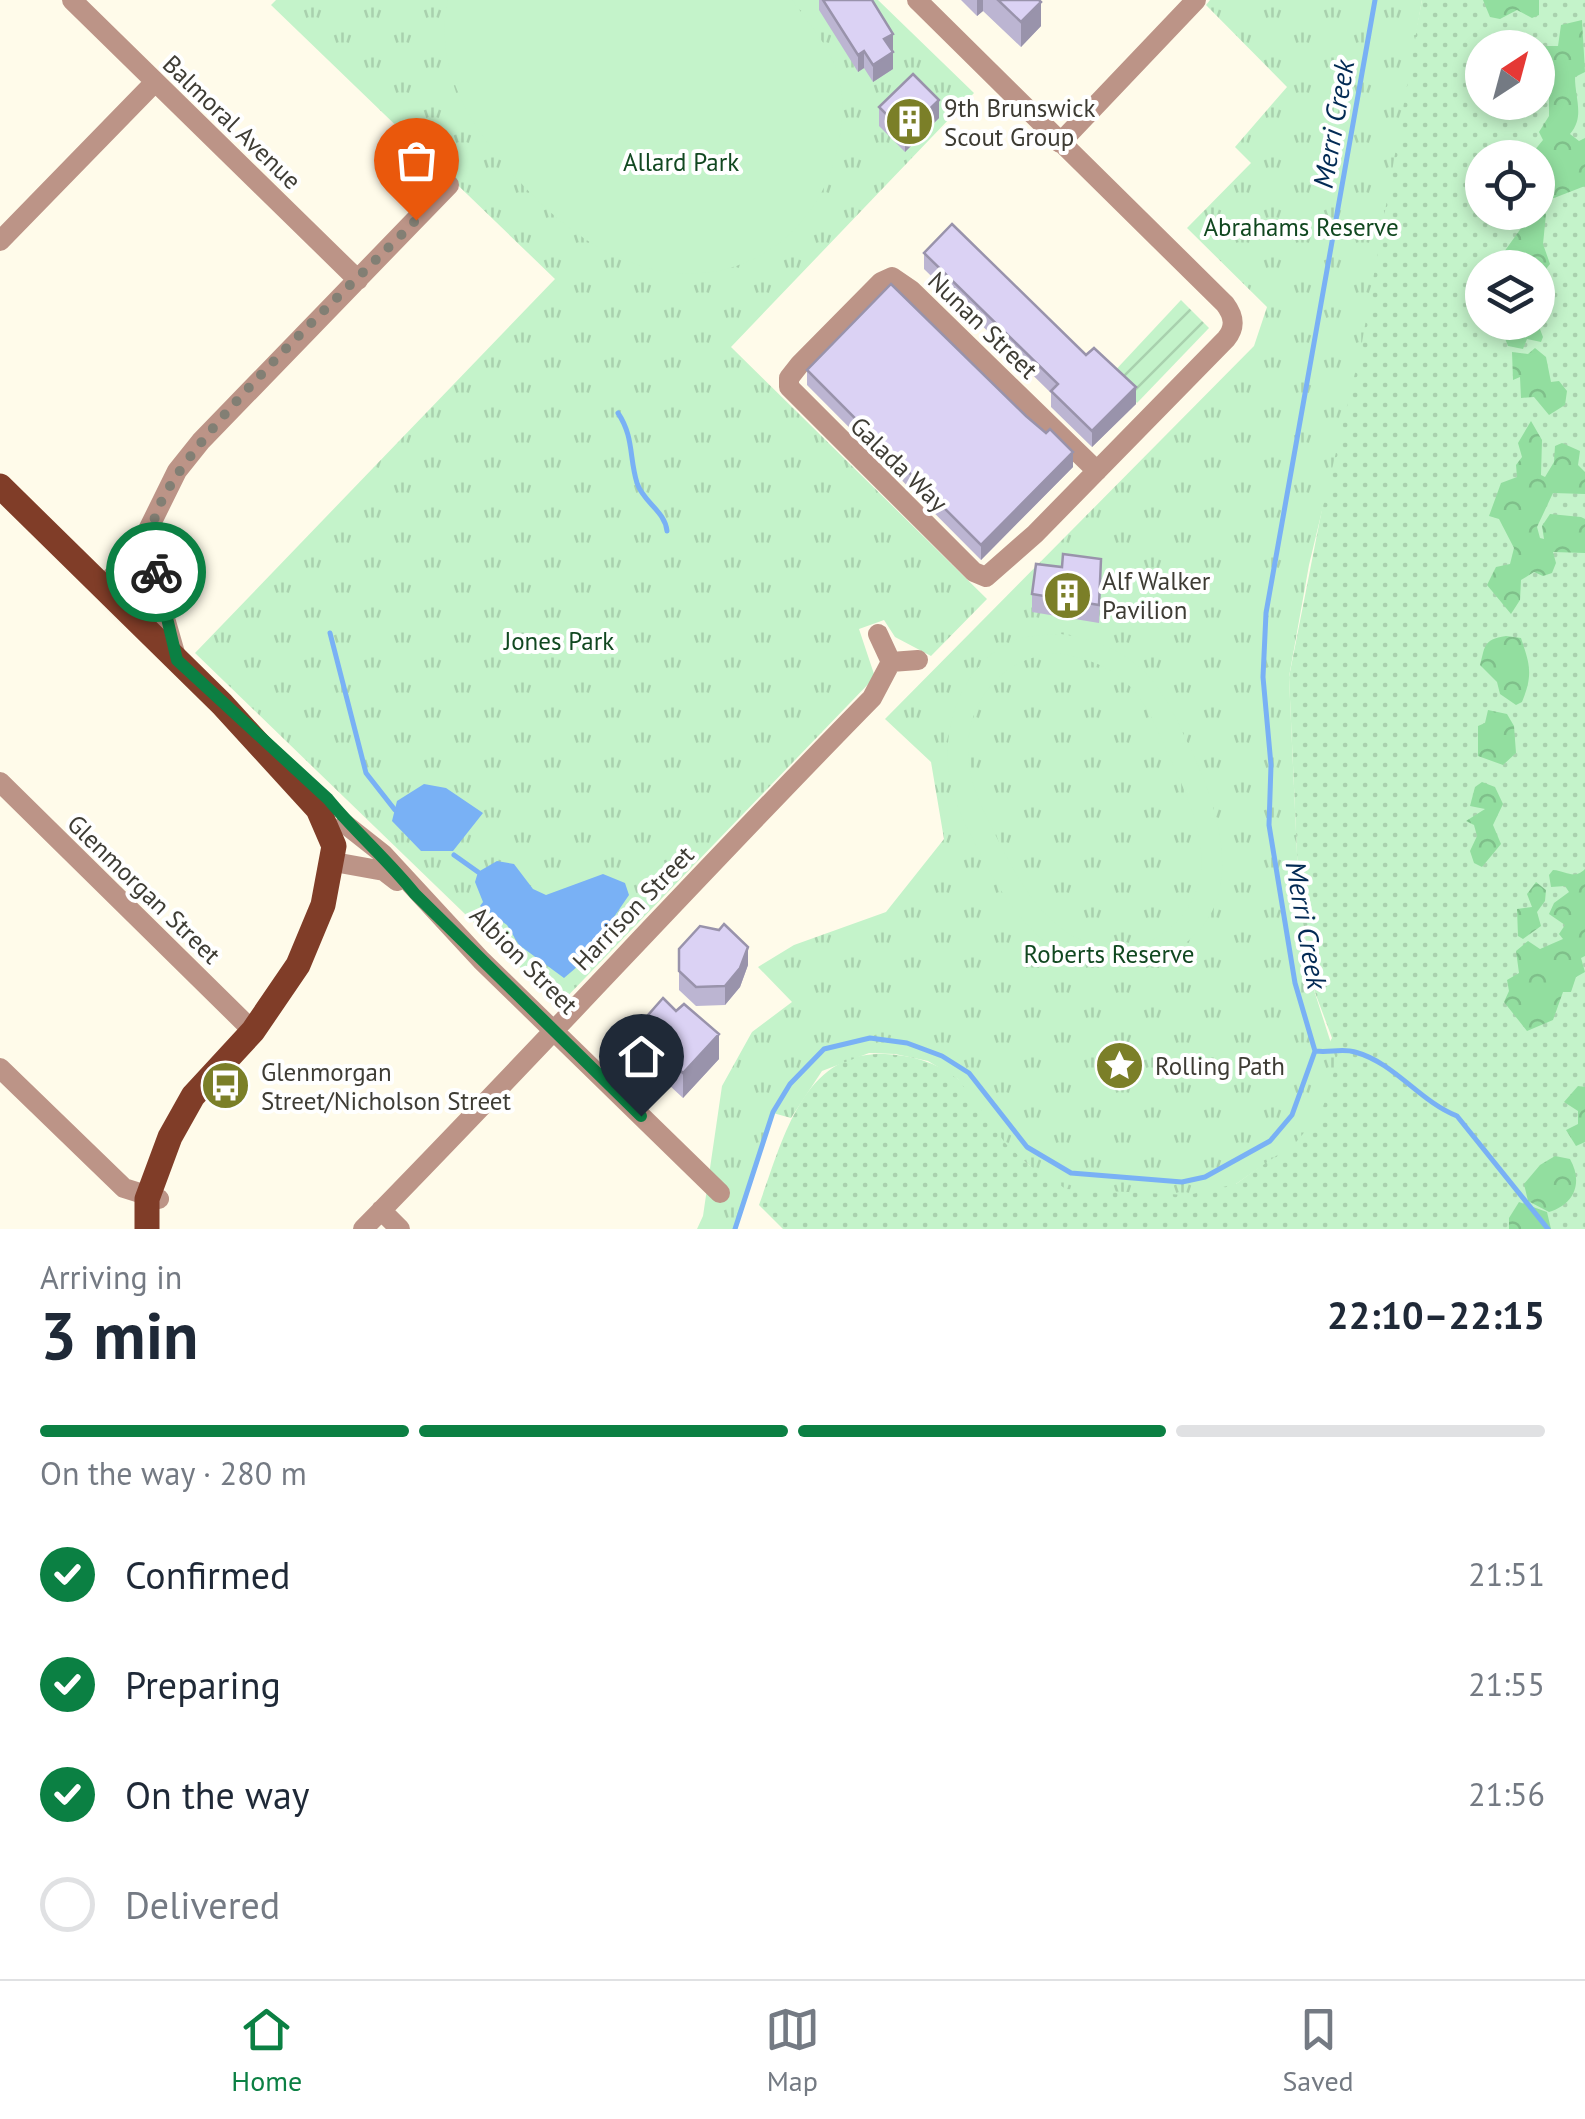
<!DOCTYPE html>
<meta charset="utf-8">
<style>
:root{--surface:#fff;--page:#f2f2f3;--text:#1f2937;--muted:#747a83;--line:#e0e1e3;--accent:#0b8043}
body{margin:0;font-family:"PT Sans",sans-serif;background:var(--page);color:var(--text);height:100vh;display:flex;flex-direction:column;font-size:38px;white-space:nowrap}
*{box-sizing:border-box;margin:0}
p{font-size:32px;color:var(--muted)}
.icon{flex:none;width:55px;height:55px;fill:none;stroke:currentColor;stroke-width:2;stroke-linecap:round;stroke-linejoin:round}
.map{position:relative;height:1229px;overflow:hidden}
.sheet{display:flex;flex-direction:column;background:var(--surface);flex:1}
.sheet>*{flex:none}
.needle{width:65px;rotate:36deg}
.fabs{position:absolute;left:1465px;top:30px;display:grid;gap:20px}
.fabs a{display:grid;place-items:center;width:90px;height:90px;border-radius:50%;background:var(--surface);box-shadow:0 5px 15px #0003;font-size:50px}
.pin{position:absolute;display:grid;place-items:center;width:85px;height:85px;color:#fff;margin:-102px -42px;border-radius:50% 50% 50% 0;rotate:-45deg;box-shadow:0 0 10px #0007}
.pin .icon{rotate:45deg}
.courier{position:absolute;display:grid;place-items:center;width:100px;height:100px;margin:-50px;border:8px solid #0b8043;border-radius:50%;background:#fff;color:#222;box-shadow:0 2px 12px #0007}
.headline em{font-style:normal;font-weight:700}
.headline div{display:flex;flex-direction:column-reverse}
.headline{display:flex;align-items:center;justify-content:space-between;height:170px;padding:0 40px}
h1{font-size:65px;font-weight:700;line-height:75px}
.bar{display:grid;grid-template-columns:repeat(4,1fr);gap:15px 10px;align-content:center;height:120px;padding:0 40px}
.bar i{height:12px;border-radius:8px;background:var(--line)}
.bar .selected{background:var(--accent)}
.bar p{grid-column:span 4}
ol{padding:0 40px;list-style:none}
li{display:flex;align-items:center;gap:30px;height:110px}
li p{margin-inline-start:auto}
li .icon{padding:10px;border-radius:50%;background:var(--accent);color:#fff;stroke-width:4}
li:last-child{color:var(--muted)}
li i{width:55px;height:55px;border:5px solid var(--line);border-radius:50%}
.menu{display:flex;justify-content:space-around;align-items:center;height:140px;border-top:2px solid var(--line);background:var(--surface);font-size:28px;color:var(--muted)}
.menu a{display:grid;justify-items:center;gap:5px}
.menu .selected{color:var(--accent)}
.map>svg:first-child{display:block}
.grass{fill:url(#grass-dots);fill-rule:evenodd}
.forest{fill:url(#forest-crowns)}
.park{fill:url(#park-tufts)}
.garden{fill:url(#garden-furrows)}
.pitch{fill:#c4f3ca;fill-rule:evenodd}
.water{fill:#79b1f5}
.lines{fill:none;stroke-linecap:round;stroke-linejoin:round}
.stream{stroke:#79b1f5;stroke-width:5}
.minor{stroke:#bc9487;stroke-width:20}
.major{stroke:#803d28;stroke-width:25}
.wall{fill:#bcb5d2}
.shaded-wall{fill:#9993ab}
.building{fill:#dbd2f4;stroke:#9993ab;stroke-width:2.5}
.done{stroke:#827f74;stroke-width:10;stroke-dasharray:0 18}
.route{stroke:#0b8043;stroke-width:12}
.labels{text-anchor:middle;dominant-baseline:central;stroke-width:8;stroke-linejoin:round;paint-order:stroke}
.poi-label{font-size:25px;fill:#3e3c34;stroke:#fff;text-anchor:start}
.street-label{font-size:25px;fill:#3e3c34;stroke:#fff}
.park-label{font-size:25px;fill:#114820;stroke:#fff}
.water-label{font-size:28px;font-style:italic;fill:#022a54;stroke:#fff}
</style>
<div class="map">
<svg width="1585" height="1229" viewBox="0 0 1585 1229">
<defs>
<pattern id="grass-dots" width="8" height="8" patternUnits="userSpaceOnUse" patternTransform="scale(2.5)"><rect width="8" height="8" fill="#c4f3ca"/><path d="M2 2h.1M6 6h.1" fill="none" stroke="#a9d1ae" stroke-width="1.8" stroke-linecap="round"/></pattern>
<pattern id="forest-crowns" width="20" height="18" patternUnits="userSpaceOnUse" patternTransform="scale(2.5)"><rect width="20" height="18" fill="#92de9f"/><path d="M2 6a3 3 0 1 1 6 0M12 15a3 3 0 1 1 6 0" fill="none" stroke="#7fbf8a"/></pattern>
<pattern id="park-tufts" width="24" height="20" patternUnits="userSpaceOnUse" patternTransform="scale(2.5)"><rect width="24" height="20" fill="#c4f3ca"/><path d="M3 7l-1-3M5 7V3M7 7l1-3M15 17l-1-3M17 17v-4M19 17l1-3" fill="none" stroke="#a9d1ae"/></pattern>
<pattern id="garden-furrows" width="10" height="10" patternUnits="userSpaceOnUse" patternTransform="scale(2.5)"><rect width="10" height="10" fill="#c4f3ca"/><path d="M-1 1l2-2M0 10L10 0M9 11l2-2" fill="none" stroke="#a9d1ae"/></pattern>
</defs>
<rect width="100%" height="100%" fill="#fffbea"/>
<path class="grass" d="M1422,0H1585V1229H783L759,1205C782,1143 802,1050 885,1054C911,1055 936,1062 957,1078C986,1101 1002,1141 1030,1166L1236,1184L1266,1162L1332,1038L1313,987L1299,898L1289,677ZM1482,48H1538V102H1482ZM1482,158H1538V212H1482ZM1482,268H1538V322H1482Z"/>
<path class="forest" d="M1483,0H1539V15L1532,18L1517,10L1500,19L1490,17Z
M1582,20L1585,72L1575,77C1575,99 1585,117 1570,134L1579,141L1585,138V186L1554,198L1539,197L1538,202V158L1529,157L1543,140L1539,132L1549,116V91H1544L1538,104L1523,103L1538,102V70L1543,67L1539,51L1545,46H1558L1561,25Z
M1538,209L1546,214L1543,244L1550,264L1538,279V268L1506,267L1504,252L1524,224L1516,213L1538,212Z
M1538,307L1542,317L1538,324L1543,337L1541,342L1527,339L1523,349L1508,346L1504,336L1512,328L1510,323L1538,322Z
M1535,348L1546,357L1551,382L1559,381L1567,391L1565,405L1549,415L1534,397L1521,398L1520,377L1513,380L1512,352L1528,354Z
M1531,421L1542,440L1541,475L1545,477L1554,462L1555,446L1562,443L1580,451L1578,465L1585,472V494L1553,493L1537,527L1540,538L1544,539L1542,526L1550,514L1581,517L1585,519V553L1553,552L1556,563L1552,573L1543,576L1534,572L1521,580L1520,600L1511,614L1487,585L1496,567L1510,564L1514,548L1499,519L1489,516L1501,483L1517,477L1516,465L1522,457L1518,443Z
M1506,636L1521,638C1529,663 1534,673 1522,702L1516,705L1500,694L1497,682L1480,665C1485,649 1482,639 1506,636Z
M1488,710L1507,714L1514,726L1516,753L1503,765L1478,756V726L1485,723Z
M1482,782L1495,787L1503,804L1493,825L1501,844L1482,867L1474,863L1470,851L1477,836L1474,825L1466,821L1485,809L1470,806L1475,787Z
M1585,869V956L1581,958L1585,972L1576,977L1571,992H1563L1553,1020L1527,1031L1504,1002L1509,991L1507,980L1519,973L1516,951L1528,941L1540,949L1563,939L1559,934L1565,925L1549,914L1554,903L1569,892L1565,886L1551,887L1549,875L1553,870C1567,871 1574,880 1585,869Z
M1536,882L1546,890L1545,901L1537,912L1541,926L1523,939L1518,936L1517,909L1532,907L1527,894Z
M1578,1086L1585,1087V1142L1576,1146L1566,1130L1578,1124V1111L1564,1102Z
M1555,1156L1570,1159C1583,1182 1575,1204 1549,1212L1528,1201L1524,1184L1540,1165Z
M1519,1202L1547,1212L1551,1229H1509V1218Z"/>
<path class="park" d="M276,0H878L974,93L731,347L987,599L931,656L895,637L884,620L859,629L875,677L559,1005L195,653L555,279L271,5Z
M1210,0H1422L1361,348L1309,565L1289,677L1299,898L1313,987L1337,1062L1321,1113L1296,1142L1236,1184L1188,1195L1066,1189L1030,1166L1006,1144L958,1079L928,1061L895,1054L869,1053L822,1071L791,1118L773,1113L735,1229H697L703,1216L722,1086L752,1032L792,1002L758,967L794,945L886,912L944,839L931,762L885,719L1254,346L1267,307L1187,228L1251,163L1235,147L1287,87L1206,5Z"/>
<path class="garden" d="M1181,300L1209,328L1137,403L1110,376Z"/>
<path class="pitch" d="M448,0H792C807,20 829,47 837,70C845,93 843,123 838,146C819,239 732,296 638,265C580,246 533,200 496,154C461,110 435,57 448,0Z
M1061,634C1089,638 1116,647 1137,665C1163,687 1176,718 1190,748C1222,815 1252,913 1166,955C1078,999 1018,928 982,857C970,833 955,807 950,780C940,731 961,666 1009,643C1025,635 1043,635 1061,634ZM1057,653C1080,657 1102,663 1120,677C1145,697 1156,726 1168,754C1191,804 1223,868 1181,917C1171,928 1159,939 1144,943C1067,964 1027,899 998,840C987,817 974,795 970,770C959,710 997,657 1057,653Z"/>
<path class="water" d="M424,784L446,788L483,813L453,851H421L392,821L397,801Z
M497,861L514,864L533,889L546,895L603,874L625,883L629,895L584,961L564,978L519,945L507,925L480,906L483,902L475,882L478,872Z"/>
<g class="lines">
<path class="stream" d="M618,413C634,437 629,457 637,483C643,502 665,511 667,531
M330,633L366,773L395,810
M454,855L478,872
M1316,1051C1329,1053 1342,1048 1355,1052C1395,1063 1419,1101 1457,1116L1548,1229
M735,1229L773,1112L790,1084L824,1049L870,1038L907,1043L942,1056L969,1073L1027,1147L1071,1173L1182,1182L1205,1177L1270,1141L1292,1115L1315,1051L1295,983L1269,825L1271,765L1263,677L1266,613L1375,0"/>
<path class="minor" d="M72,0L358,280
M917,0L1225,304C1234,316 1236,327 1226,339L1035,534L986,577L974,572L789,387V378L800,364L881,282L892,277L911,290L1097,471
M1060,143L1196,0
M0,241L155,82
M153,526L158,594L177,660
M103,587L140,546L177,471L201,441L449,185
M878,634L891,662
M0,782L253,1031
M345,824L383,854L481,960L720,1193
M334,862L384,871L397,881
M0,1068L124,1188L159,1199
M381,1210L400,1229
M363,1229C535,1054 700,873 872,698L891,662L918,660"/>
<path class="major" d="M0,486L222,704L318,809L334,846L323,905L298,965L253,1031L193,1096L170,1137L147,1199V1229"/>
</g>
<path class="wall" d="M819,0H872L892,51L893,69L873,82L864,68L858,72L819,10Z
M961,0H1039L1041,26L1021,47L983,11L977,16Z
M879,107L939,118L905,152L879,126Z
M924,253L1136,404L1092,447L1051,407V393L924,269Z
M807,370L1073,467L981,560L807,385Z
M1101,578L1099,623L1032,612V594Z
M679,949L748,965L740,987L725,1005L696,1006L679,990Z
M634,1031L719,1059L683,1098L669,1085L665,1091L653,1080V1071L634,1055Z"/>
<path class="shaded-wall" d="M977,0H983V11L977,16Z
M1041,2V26L1021,47V22Z
M893,34V51L884,39Z
M864,51V68L858,72V55Z
M893,52V69L873,82V65Z
M939,100V118L905,152V133Z
M1136,387V404L1092,447V431Z
M1073,452V467L981,560V545Z
M748,947V965L740,987L725,1005V986Z
M719,1034V1059L683,1098V1073Z
M669,1061V1085L665,1091V1066Z"/>
<path class="building" d="M823,0H872L893,34L884,39L893,52L873,65L864,51L858,55Z
M998,0H1039L1041,2L1021,22Z
M913,74L939,100L905,133L879,107Z
M952,224L1086,355L1094,348L1136,387L1092,431L1051,391L1058,384L924,253Z
M891,284L1026,416L1046,433L1050,429L1073,452L981,545L807,370Z
M1063,554L1101,559L1099,605L1032,594L1036,564L1062,567Z
M724,924L748,947L740,968L725,986L696,987L679,971V949L700,926L719,930Z
M663,998L676,1011L684,1004L719,1034L683,1073L669,1061L665,1066L653,1055L657,1050L634,1031Z"/>
<g class="lines">
<path class="done" d="M156,572C155,558 151,540 153,526C163,455 359,279 416,220"/>
<path class="route" d="M156,572L177,660L328,799C355,832 387,859 415,894L641,1116"/>
</g>
<defs>
<symbol id="building-disc" viewBox="-11 -11 22 22"><circle r="9.5" fill="#7b7f28" stroke="#fff"/><path d="M-4-6H4V6H1V3H-1V6H-4ZM-2.5-4.3h1.7v1.8h-1.7ZM.8-4.3h1.7v1.8H.8ZM-2.5-1h1.7V.8h-1.7ZM.8-1h1.7V.8H.8Z" fill="#fff"/></symbol>
<symbol id="sight-disc" viewBox="-11 -11 22 22"><circle r="9.5" fill="#7b7f28" stroke="#fff"/><path d="M0-6L1.8-2.2L6-1.7L2.9 1.2L3.7 5.4L0 3.3L-3.7 5.4L-2.9 1.2L-6-1.7L-1.8-2.2Z" fill="#fff"/></symbol>
<symbol id="bus-disc" viewBox="-11 -11 22 22"><circle r="9.5" fill="#7b7f28" stroke="#fff"/><path d="M-5-6H5V4H4V6H2V4H-2V6H-4V4H-5ZM-3.5-4V0h7V-4ZM-3.5 1.2v1.5H-2V1.2ZM2 1.2v1.5H3.5V1.2Z" fill="#fff"/></symbol>
</defs>
<g fill-rule="evenodd">
<use href="#building-disc" x="882" y="94" width="55" height="55"/>
<use href="#building-disc" x="1040" y="568" width="55" height="55"/>
<use href="#sight-disc" x="1092" y="1038" width="55" height="55"/>
<use href="#bus-disc" x="198" y="1058" width="55" height="55"/>
</g>
<g class="labels">
<g class="poi-label">
<text x="944" y="108">9th Brunswick<tspan x="944" dy="29">Scout Group</tspan></text>
<text x="1102" y="581">Alf Walker<tspan x="1102" dy="29">Pavilion</tspan></text>
<text x="1155" y="1066">Rolling Path</text>
<text x="261" y="1072">Glenmorgan<tspan x="261" dy="29">Street/Nicholson Street</tspan></text>
</g>
<g class="street-label">
<text transform="translate(232 122) rotate(44)">Balmoral Avenue</text>
<text transform="translate(983 325) rotate(44)">Nunan Street</text>
<text transform="translate(899 464) rotate(44)">Galada Way</text>
<text transform="translate(144 889) rotate(44)">Glenmorgan Street</text>
<text transform="translate(633 908) rotate(-46)">Harrison Street</text>
<text transform="translate(524 960) rotate(45)">Albion Street</text>
</g>
<g class="park-label">
<text x="681" y="162">Allard Park</text>
<text x="1301" y="227">Abrahams Reserve</text>
<text x="559" y="641">Jones Park</text>
<text x="1109" y="954">Roberts Reserve</text>
</g>
<g class="water-label">
<text transform="translate(1333 124) rotate(-80)">Merri Creek</text>
<text transform="translate(1307 925) rotate(80)">Merri Creek</text>
</g>
</g>
</svg>
<div class="fabs">
<a><svg class="needle" viewBox="-14 -14 28 28"><path d="M0-13l5 13h-10z" fill="#e53935"/><path d="M0 13l5-13h-10z" fill="#747a83"/></svg></a>
<a><svg class="icon" aria-label="locate" viewBox="0 0 24 24"><circle cx="12" cy="12" r="6"/><path d="M12 2v4M12 18v4M2 12h4M18 12h4"/></svg></a>
<a><svg class="icon" aria-label="layers" viewBox="0 0 24 24"><path d="M12 4l9 5-9 5-9-5zM3 14l9 5 9-5"/></svg></a>
</div>
<div class="pin" style="left:416px;top:220px;background:#ea580c"><svg class="icon" aria-label="bag" viewBox="0 0 24 24"><path d="M5 8h14l-1 12H6zM9 8a3 3 0 0 1 6 0"/></svg></div>
<div class="pin" style="left:641px;top:1116px;background:#1f2937"><svg class="icon" aria-label="home" viewBox="0 0 24 24"><path d="M3 11l9-7 9 7M6 9v11h12V9"/></svg></div>
<div class="courier" style="left:156px;top:572px"><svg class="icon" aria-label="bike" viewBox="0 0 24 24"><circle cx="6" cy="16" r="4"/><circle cx="18" cy="16" r="4"/><path d="M6 16l4-8h5l3 8M10 8l3 8H6M13 5h3"/></svg></div>
</div>
<section class="sheet">
<div class="headline"><div><h1>3 min</h1><p>Arriving in</p></div><em>22:10–22:15</em></div>
<div class="bar"><i class="selected"></i><i class="selected"></i><i class="selected"></i><i></i><p>On the way · 280 m</p></div>
<ol>
<li><svg class="icon" aria-label="check" viewBox="0 0 24 24"><path d="M5 12l5 5 9-10"/></svg>Confirmed<p>21:51</p></li>
<li><svg class="icon" aria-label="check" viewBox="0 0 24 24"><path d="M5 12l5 5 9-10"/></svg>Preparing<p>21:55</p></li>
<li><svg class="icon" aria-label="check" viewBox="0 0 24 24"><path d="M5 12l5 5 9-10"/></svg>On the way<p>21:56</p></li>
<li><i></i>Delivered</li>
</ol>
</section>
<nav class="menu">
<a class="selected"><svg class="icon" aria-label="home" viewBox="0 0 24 24"><path d="M3 11l9-7 9 7M6 9v11h12V9"/></svg>Home</a>
<a><svg class="icon" aria-label="map" viewBox="0 0 24 24"><path d="M3 6l6-2 6 2 6-2v14l-6 2-6-2-6 2zM9 4v14M15 6v14"/></svg>Map</a>
<a><svg class="icon" aria-label="saved" viewBox="0 0 24 24"><path d="M7 4h10v16l-5-4-5 4z"/></svg>Saved</a>
</nav>
